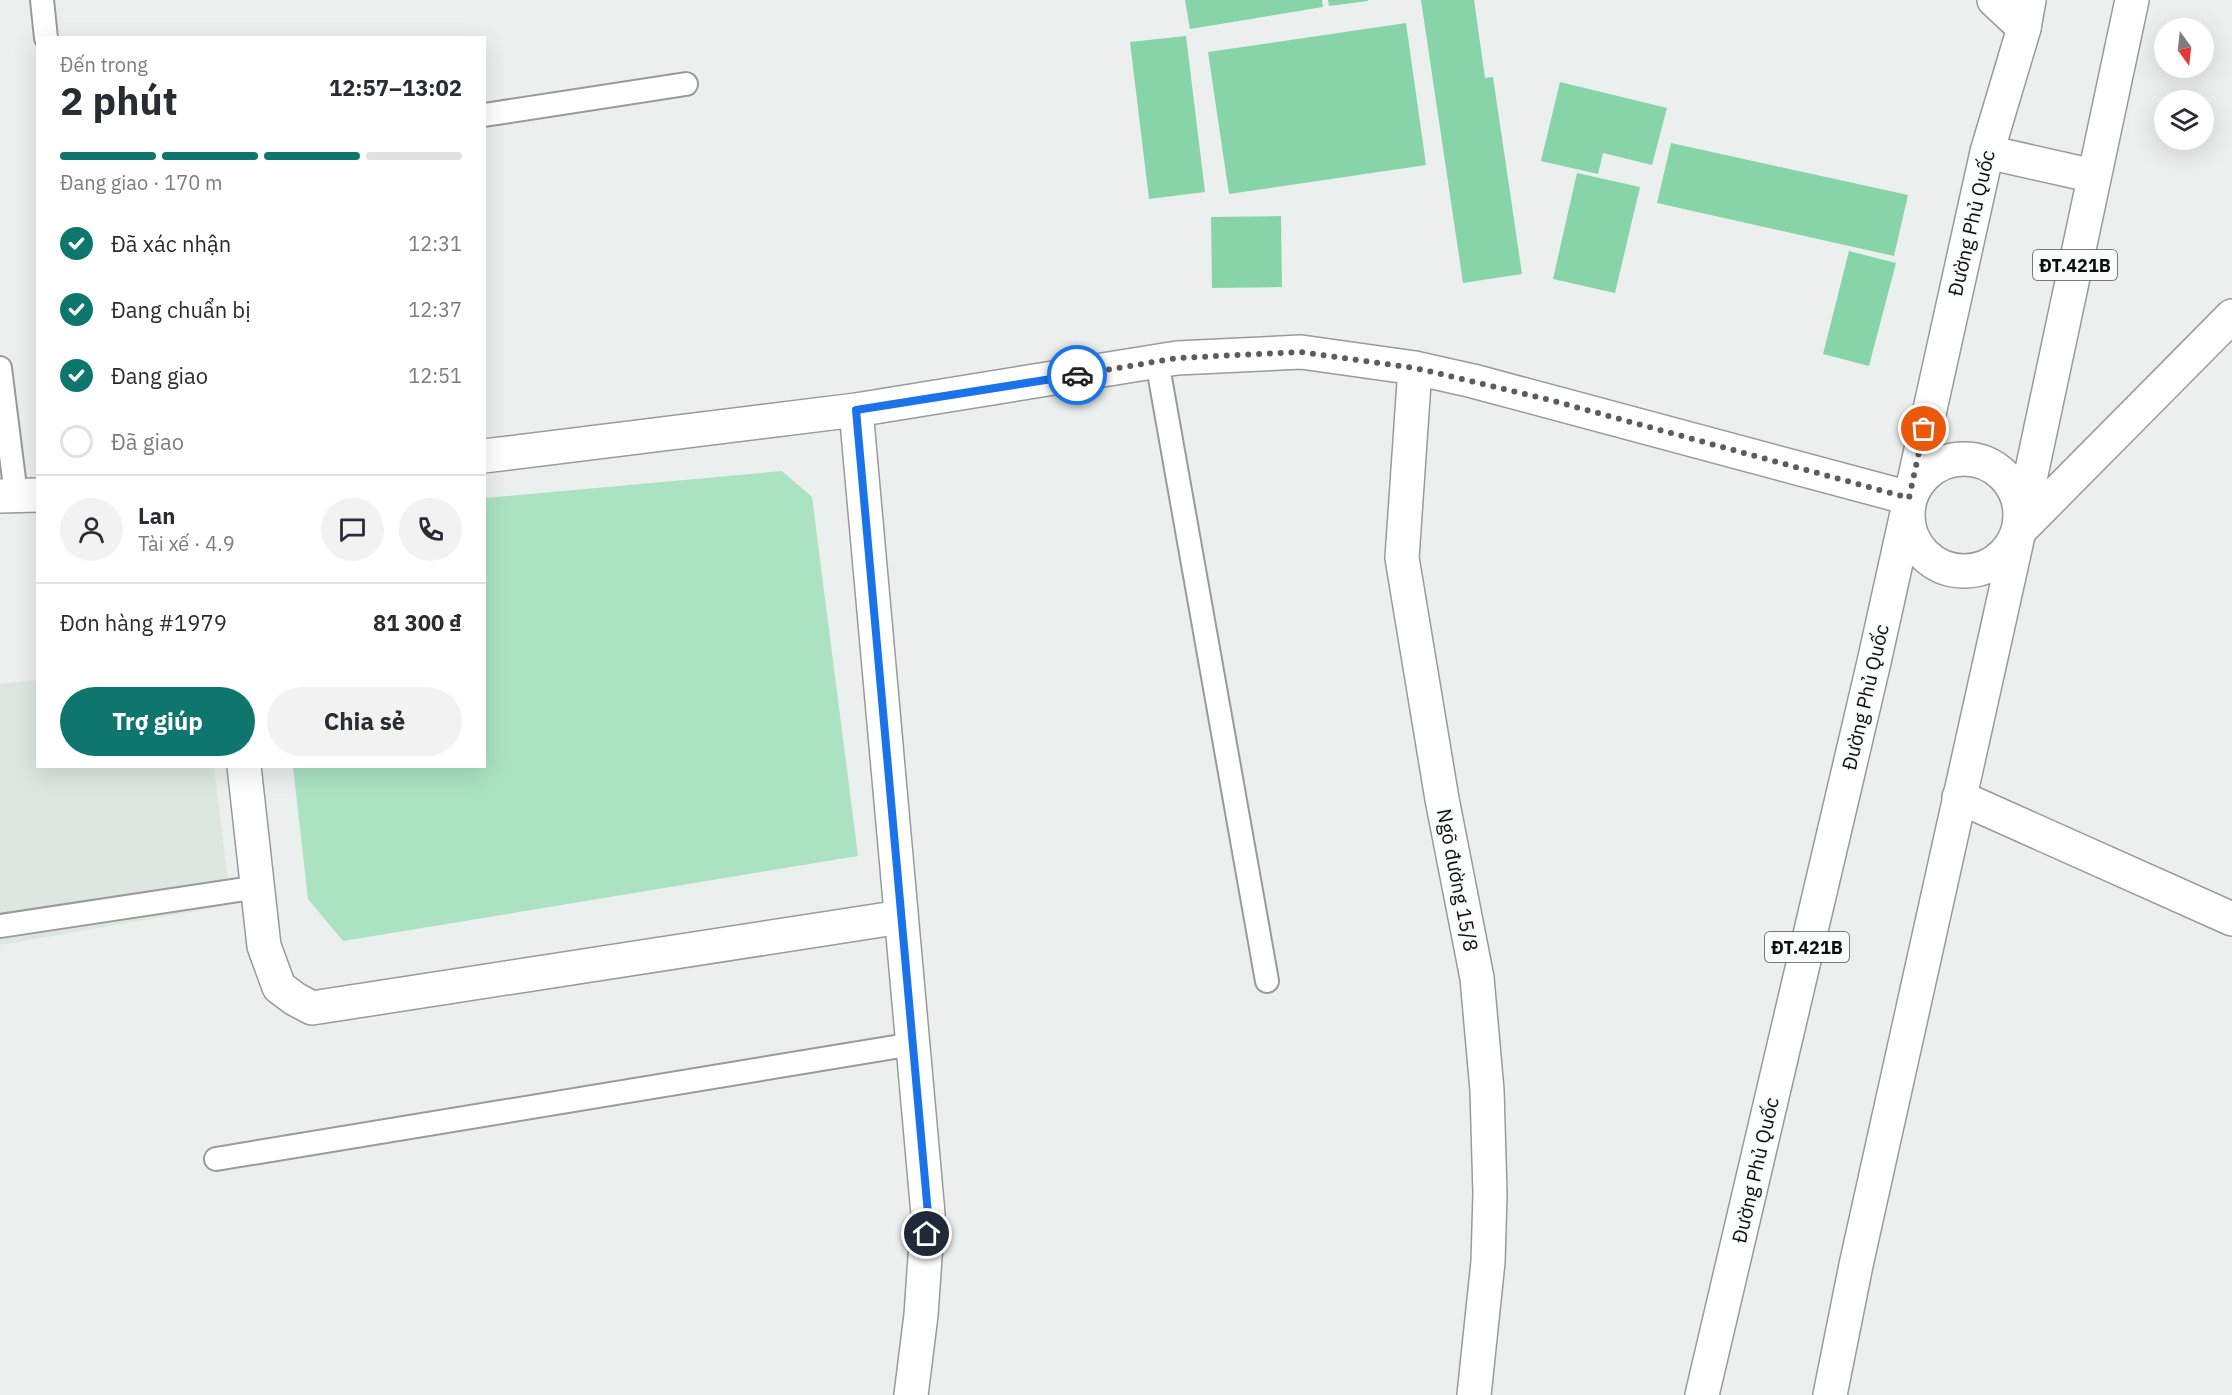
<!DOCTYPE html>
<html lang="vi">
<meta charset="utf-8">
<style>
:root{--surface:#fff;--page:#f2f2f3;--text:#2b2b33;--muted:#7c7c81;--line:#e1e1e2;--accent:#0f766e}
body{margin:0;font-family:"IBM Plex Sans",sans-serif;background:var(--page);color:var(--text);height:100vh;display:flex;flex-direction:column;font-size:22px;white-space:nowrap}
*{box-sizing:border-box;margin:0}
p{font-size:20px;color:var(--muted)}
.icon{flex:none;width:33px;height:33px;fill:none;stroke:currentColor;stroke-width:2;stroke-linecap:round;stroke-linejoin:round}
.map{position:relative;flex:1;overflow:hidden}
.drawer{position:absolute;left:36px;top:36px;width:450px;height:732px;display:flex;flex-direction:column;background:var(--surface);border-radius:0px;box-shadow:0 6px 24px #0002}
.drawer>*{flex:none}
.needle{width:39px;rotate:165deg}
.tools{position:absolute;left:2154px;top:18px;display:grid;gap:12px}
.tools a{display:grid;place-items:center;width:60px;height:60px;border-radius:50%;background:var(--surface);box-shadow:0 6px 24px #0002;font-size:30px}
.pin{position:absolute;display:grid;place-items:center;width:51px;height:51px;color:#fff;margin:-26px;border:3px solid #fff;border-radius:50%;box-shadow:0 2px 6px #0007}
.courier{position:absolute;display:grid;place-items:center;width:60px;height:60px;margin:-30px;border:4px solid #1a73e8;border-radius:50%;background:#fff;color:#222;box-shadow:0 2px 8px #0007}
.headline em{font-style:normal;font-weight:700}
.headline div{display:flex;flex-direction:column-reverse}
.headline{display:flex;align-items:center;justify-content:space-between;height:102px;padding:0 24px}
h1{font-size:39px;font-weight:700;line-height:45px}
.bar{display:grid;grid-template-columns:repeat(4,1fr);gap:9px 6px;align-content:center;height:72px;padding:0 24px}
.bar i{height:8px;border-radius:4px;background:var(--line)}
.bar .selected{background:var(--accent)}
.bar p{grid-column:span 4}
.line{display:flex;align-items:center;gap:15px;padding:0 24px;border-top:2px solid var(--line)}
.line div{flex:1}
.round{display:grid;place-items:center;flex:none;width:63px;height:63px;border-radius:32px;background:var(--page)}
ol{padding:0 24px;list-style:none}
li{display:flex;align-items:center;gap:18px;height:66px}
li p{margin-inline-start:auto}
li .icon{padding:6px;border-radius:50%;background:var(--accent);color:#fff;stroke-width:4}
li:last-child{color:var(--muted)}
li i{width:33px;height:33px;border:3px solid var(--line);border-radius:50%}
.action{display:flex;gap:12px;margin-top:auto;padding:12px 24px}
.action a{flex:1;height:69px;border-radius:36px;background:var(--accent);color:#fff;font-size:24px;font-weight:700;line-height:69px;text-align:center}
.action a+a{background:var(--page);color:var(--text)}
.map>svg:first-child{display:block}
.built{fill:#dce7e0}
.green{fill:#abe2c2}
.building{fill:#87d4a9}
.lines{fill:none;stroke-linecap:round;stroke-linejoin:round}
.service-casing{stroke:#989b99;stroke-width:26}
.minor-casing{stroke:#989b99;stroke-width:36}
.tertiary-casing{stroke:#989b99;stroke-width:36}
.primary-casing{stroke:#989b99;stroke-width:36}
.service{stroke:#fff;stroke-width:22}
.minor{stroke:#fff;stroke-width:33}
.tertiary{stroke:#fff;stroke-width:33}
.primary{stroke:#fff;stroke-width:33}
.done{stroke:#5b5d5c;stroke-width:6;stroke-dasharray:0 10.8}
.route{stroke:#1a73e8;stroke-width:8}
.labels{text-anchor:middle;dominant-baseline:central;stroke-width:4.5;stroke-linejoin:round;paint-order:stroke}
.shield{fill:#f9fcfa;stroke:#545655;stroke-width:1.5}
.shield-label{font-size:18px;font-weight:bold;fill:#0e0f0e}
.street-label{font-size:20px;fill:#0e0f0e;stroke:#f9fcfa}
</style>
<div class="map">
<svg width="2232" height="1395" viewBox="0 0 2232 1395">
<rect width="100%" height="100%" fill="#ebefed"/>
<path class="built" d="M37,680L38,766L214,767L231,905L0,945V684Z"/>
<path class="green" d="M782,471L812,497L858,856L343,941L308,899L293,767L484,766L485,498Z"/>
<path class="building" d="M1185,0H1322L1323,7L1190,29Z
M1328,0H1368V1L1329,6Z
M1421,0H1474L1485,78L1493,77L1522,274L1463,283Z
M1406,23L1426,165L1229,194L1208,52Z
M1186,36L1205,192L1149,199L1130,42Z
M1560,82L1667,108L1652,165L1603,153L1598,174L1541,161Z
M1671,143L1908,195L1894,256L1657,203Z
M1577,173L1640,187L1615,293L1553,279Z
M1281,216L1282,287L1212,288L1211,217Z
M1849,251L1896,263L1869,366L1823,354Z"/>
<g class="lines">
<defs>
<path id="service" d="M42,0L46,38
M484,115L686,84
M1157,361L1267,981
M0,368L16,495
M0,926L258,887
M216,1159L913,1044"/>
<path id="minor" d="M1415,368L1402,558L1442,799L1477,978L1487,1090L1490,1194L1488,1262L1474,1395
M856,410L928,1214L921,1315L911,1395
M484,456L856,410L1177,358L1301,352L1415,368L1473,381L1909,498
M0,496L38,495
M244,766L264,946L279,987L295,999L312,1008L901,917
M1959,797L2232,919"/>
<path id="tertiary" d="M1994,0L2024,28
M2019,531L2232,316"/>
<path id="primary" d="M1987,152L2094,176
M1908 515a56 56 0 1 1 112 0a56 56 0 1 1-112 0Z
M1702,1395L1874,662L1987,152L2024,28L2029,0
M1830,1395L1856,1265L2019,531L2132,0"/>
</defs>
<use href="#service" class="service-casing"/>
<use href="#minor" class="minor-casing"/>
<use href="#tertiary" class="tertiary-casing"/>
<use href="#primary" class="primary-casing"/>
<use href="#service" class="service"/>
<use href="#minor" class="minor"/>
<use href="#tertiary" class="tertiary"/>
<use href="#primary" class="primary"/>
</g>
<g class="lines">
<path class="done" d="M1077,375L1177,358L1301,352L1415,368L1550,400L1909,498L1924,429"/>
<path class="route" d="M927,1234L928,1214L856,410L1077,375"/>
</g>
<g class="labels">
<g class="shield">
<rect x="2033" y="250" width="84" height="30" rx="4.5"/>
<rect x="1765" y="932" width="84" height="30" rx="4.5"/>
</g>
<g class="shield-label">
<text x="2075" y="265">ĐT.421B</text>
<text x="1807" y="947">ĐT.421B</text>
</g>
<g class="street-label">
<text transform="translate(1971 223) rotate(-77)">Đường Phủ Quốc</text>
<text transform="translate(1865 697) rotate(-77)">Đường Phủ Quốc</text>
<text transform="translate(1458 880) rotate(79)">Ngõ đường 15/8</text>
<text transform="translate(1755 1170) rotate(-77)">Đường Phủ Quốc</text>
</g>
</g>
</svg>
<div class="tools">
<a><svg class="needle" viewBox="-14 -14 28 28"><path d="M0-13l5 13h-10z" fill="#e53935"/><path d="M0 13l5-13h-10z" fill="#7c7c81"/></svg></a>
<a><svg class="icon" aria-label="layers" viewBox="0 0 24 24"><path d="M12 4l9 5-9 5-9-5zM3 14l9 5 9-5"/></svg></a>
</div>
<div class="pin" style="left:1924px;top:429px;background:#ea580c"><svg class="icon" aria-label="bag" viewBox="0 0 24 24"><path d="M5 8h14l-1 12H6zM9 8a3 3 0 0 1 6 0"/></svg></div>
<div class="pin" style="left:927px;top:1234px;background:#1f2937"><svg class="icon" aria-label="home" viewBox="0 0 24 24"><path d="M3 11l9-7 9 7M6 9v11h12V9"/></svg></div>
<div class="courier" style="left:1077px;top:375px"><svg class="icon" aria-label="car" viewBox="0 0 24 24"><path d="M5 17H2v-5l4-1 3-4h7l3 4 3 1v5h-3M9 17h6M6 11h13"/><circle cx="7" cy="17" r="2"/><circle cx="17" cy="17" r="2"/></svg></div>
<section class="drawer">
<div class="headline"><div><h1>2 phút</h1><p>Đến trong</p></div><em>12:57–13:02</em></div>
<div class="bar"><i class="selected"></i><i class="selected"></i><i class="selected"></i><i></i><p>Đang giao · 170 m</p></div>
<ol>
<li><svg class="icon" aria-label="check" viewBox="0 0 24 24"><path d="M5 12l5 5 9-10"/></svg>Đã xác nhận<p>12:31</p></li>
<li><svg class="icon" aria-label="check" viewBox="0 0 24 24"><path d="M5 12l5 5 9-10"/></svg>Đang chuẩn bị<p>12:37</p></li>
<li><svg class="icon" aria-label="check" viewBox="0 0 24 24"><path d="M5 12l5 5 9-10"/></svg>Đang giao<p>12:51</p></li>
<li><i></i>Đã giao</li>
</ol>
<div class="line" style="height:108px"><a class="round"><svg class="icon" aria-label="person" viewBox="0 0 24 24"><circle cx="12" cy="8" r="4"/><path d="M4 21q1-7 8-7t8 7"/></svg></a><div><b>Lan</b><p>Tài xế · 4.9</p></div><a class="round"><svg class="icon" aria-label="chat" viewBox="0 0 24 24"><path d="M4 5h16v11H9l-5 4z"/></svg></a><a class="round"><svg class="icon" aria-label="phone" viewBox="0 0 24 24"><path d="M5 4h4l2 5-3 2q2 4 5 5l2-3 5 2v4C11 20 4 13 5 4z"/></svg></a></div>
<div class="line" style="height:78px"><div>Đơn hàng #1979</div><b>81 300 ₫</b></div>
<div class="action"><a>Trợ giúp</a><a>Chia sẻ</a></div>
</section>
</div>
